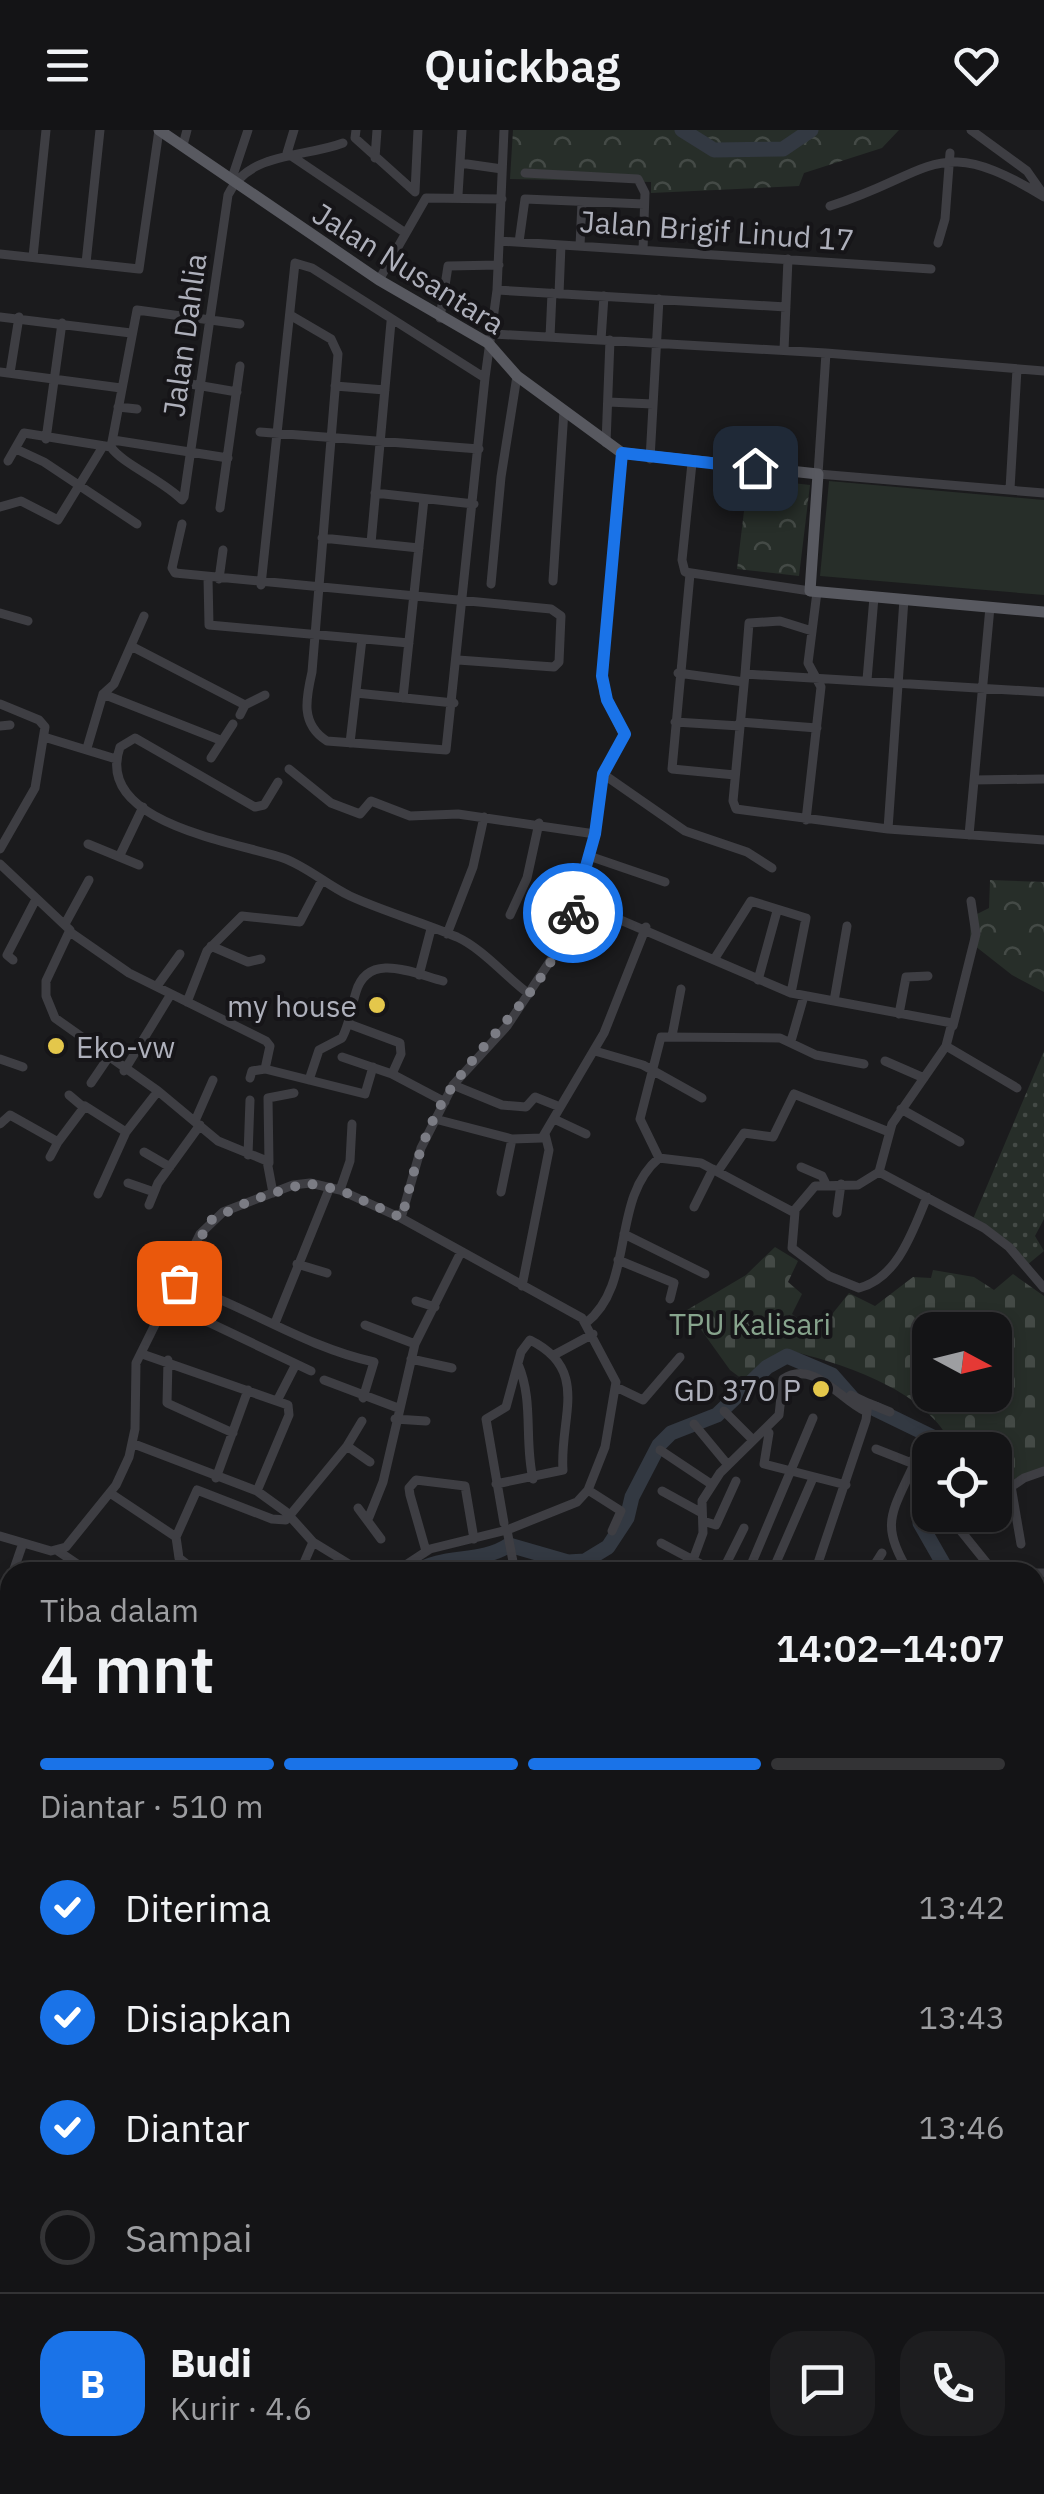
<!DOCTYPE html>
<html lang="id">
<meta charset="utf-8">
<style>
:root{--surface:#141416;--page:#1d1d1f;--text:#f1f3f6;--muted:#9d9ea1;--line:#333335;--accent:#1a73e8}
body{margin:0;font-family:"IBM Plex Sans",sans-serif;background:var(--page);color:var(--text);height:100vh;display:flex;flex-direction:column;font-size:38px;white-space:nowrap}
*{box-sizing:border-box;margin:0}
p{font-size:32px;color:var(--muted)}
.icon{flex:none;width:55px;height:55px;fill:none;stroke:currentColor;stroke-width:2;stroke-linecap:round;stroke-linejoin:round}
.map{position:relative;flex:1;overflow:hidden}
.sheet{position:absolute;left:0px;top:1432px;width:1045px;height:932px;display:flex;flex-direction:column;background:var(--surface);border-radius:30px 30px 0 0;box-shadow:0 5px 15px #0003,0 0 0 2px var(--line)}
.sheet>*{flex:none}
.needle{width:65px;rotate:97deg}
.tools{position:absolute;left:912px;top:1182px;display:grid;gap:20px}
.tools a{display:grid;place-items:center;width:100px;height:100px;border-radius:20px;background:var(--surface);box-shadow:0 5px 15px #0003,0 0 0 2px var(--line);font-size:50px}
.pin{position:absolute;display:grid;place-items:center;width:85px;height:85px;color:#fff;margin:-42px;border-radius:20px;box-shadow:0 5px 15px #0006}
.courier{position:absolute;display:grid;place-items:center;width:100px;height:100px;margin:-50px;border:8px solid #1a73e8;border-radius:50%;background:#fff;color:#222;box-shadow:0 2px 12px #0007}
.headline em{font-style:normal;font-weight:600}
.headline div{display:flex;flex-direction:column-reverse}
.headline{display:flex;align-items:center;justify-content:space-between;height:170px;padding:0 40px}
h1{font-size:65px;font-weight:600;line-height:75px}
.bar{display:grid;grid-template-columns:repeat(4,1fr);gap:15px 10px;align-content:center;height:120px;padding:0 40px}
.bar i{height:12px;border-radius:8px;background:var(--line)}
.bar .selected{background:var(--accent)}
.bar p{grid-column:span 4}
.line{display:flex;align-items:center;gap:25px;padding:0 40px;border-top:2px solid var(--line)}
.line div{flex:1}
.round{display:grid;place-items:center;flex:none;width:105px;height:105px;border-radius:30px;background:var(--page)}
ol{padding:0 40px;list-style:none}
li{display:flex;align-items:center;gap:30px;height:110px}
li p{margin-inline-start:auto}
li .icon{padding:10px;border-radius:50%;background:var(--accent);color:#fff;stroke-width:4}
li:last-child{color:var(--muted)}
li i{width:55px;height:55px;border:5px solid var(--line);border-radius:50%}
header{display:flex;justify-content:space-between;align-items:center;height:130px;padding:0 40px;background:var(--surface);font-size:45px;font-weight:600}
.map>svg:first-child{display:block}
.grass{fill:url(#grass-dots)}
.forest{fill:url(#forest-crowns)}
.cemetery{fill:url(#cemetery-stones);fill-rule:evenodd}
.pitch{fill:#272e29}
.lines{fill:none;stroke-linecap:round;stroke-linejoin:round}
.river{stroke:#333942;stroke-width:15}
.minor{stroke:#3e3e43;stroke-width:9}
.major{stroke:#585960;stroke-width:11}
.done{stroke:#7b7c84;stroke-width:10;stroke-dasharray:0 18}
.route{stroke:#1a73e8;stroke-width:12}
.poi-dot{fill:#e4c74b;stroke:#161518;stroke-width:4}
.labels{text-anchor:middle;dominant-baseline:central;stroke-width:8;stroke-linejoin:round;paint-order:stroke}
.street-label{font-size:30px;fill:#aeb0bb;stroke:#161518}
.poi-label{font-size:30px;fill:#aeb0bb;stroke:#161518;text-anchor:end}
.park-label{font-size:30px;fill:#87a48d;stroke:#161518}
</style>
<header><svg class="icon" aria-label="menu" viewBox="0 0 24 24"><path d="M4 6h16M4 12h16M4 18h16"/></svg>Quickbag<svg class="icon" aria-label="heart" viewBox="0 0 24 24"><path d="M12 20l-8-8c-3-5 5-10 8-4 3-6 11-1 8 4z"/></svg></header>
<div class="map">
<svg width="1044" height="2364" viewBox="0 0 1044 2364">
<defs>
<pattern id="grass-dots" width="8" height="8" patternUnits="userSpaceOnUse" patternTransform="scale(2.5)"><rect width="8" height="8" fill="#272e29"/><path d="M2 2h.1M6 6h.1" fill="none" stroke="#444a46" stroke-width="1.8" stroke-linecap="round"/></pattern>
<pattern id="forest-crowns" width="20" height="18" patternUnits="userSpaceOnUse" patternTransform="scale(2.5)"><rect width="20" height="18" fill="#272e29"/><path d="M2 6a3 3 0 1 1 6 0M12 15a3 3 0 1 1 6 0" fill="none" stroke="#444a46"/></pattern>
<pattern id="cemetery-stones" width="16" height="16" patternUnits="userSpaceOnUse" patternTransform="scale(2.5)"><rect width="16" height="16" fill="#272e29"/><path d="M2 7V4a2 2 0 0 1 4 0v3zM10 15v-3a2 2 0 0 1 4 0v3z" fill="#444a46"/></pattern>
</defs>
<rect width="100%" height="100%" fill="#1b1b1d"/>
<path class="grass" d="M1044,921V1089L1035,1106L1044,1121L1027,1135L973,1089Z
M10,2246V2355H19L15,2364L0,2362V2334L9,2304L0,2300V2247Z"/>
<path class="forest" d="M513,0H899L882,18L804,43L799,56L651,63V52L510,49Z
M748,348L810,355L799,446L737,439Z
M990,750L1044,752V862L1012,845L970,812L971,787L989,778Z"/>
<path class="cemetery" d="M775,1117L798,1131L788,1152L802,1164L792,1184L817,1203L849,1163L875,1176L913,1147L931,1148L933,1140L974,1147L994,1160L1013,1144L1044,1166V1339L995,1367V1320H954C931,1261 844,1234 787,1220L746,1252L730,1240L687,1180L746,1145ZM930,1200H995V1265H930Z"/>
<path class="pitch" d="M829,351L1044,370V465L820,446Z"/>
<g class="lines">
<path class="river" d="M682,0L714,20L783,19L811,0
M875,1279L945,1313L944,1320
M930,1356L920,1393L948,1442
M416,1442C442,1424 481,1434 509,1415L568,1432L585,1431L608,1417L627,1388L632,1367L659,1315L671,1303L717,1285L767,1237L787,1226L832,1245L854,1270
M1035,1561H1044"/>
<path class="minor" d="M356,0L355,8L414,61
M971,0L1027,41L1043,64
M183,15L187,0
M287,23L404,102
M287,23L294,0
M375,28L377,0
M460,33L502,39
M525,43L638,49L645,63L643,120
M232,48L248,0
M415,62L418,0
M458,65L462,0
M830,76C933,44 936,0 1044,67
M500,111L931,139
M519,112L525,69L644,74
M938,113L945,89L950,23
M580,116L582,72
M0,124L139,139L159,0
M33,127L46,0
M86,133L100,0
M379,150L426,68L502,69
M497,160L786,177
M559,164L561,115
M290,185L331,209L338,224L312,542C306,568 300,594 327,611L446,620L485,248L497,160L504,0
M0,187L131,203
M440,188L448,136L499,135
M494,204L826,223L818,344L1044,363
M550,207L552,163
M601,210L604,166
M784,220L788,129
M826,223L1044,241
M0,242L121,258
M10,243L19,187
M179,252L237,262
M335,256L385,260
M608,272L653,274
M118,277L137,279
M260,302L479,319
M46,309L62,193
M113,310L228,328
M606,313L610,210
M111,317C121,333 164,351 182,370L184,367L228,65C249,21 304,28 343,13
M16,319L44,332L137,394
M650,329L659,169
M8,331L24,303L111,317L137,180L240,194
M692,333L682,430L685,442L810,461
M1010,359L1017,239
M375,363L474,374
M0,377L21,371L58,390L102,318
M220,378L240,236
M182,394L172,438L175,443L551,479L561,486L559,532L554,537L458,530
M322,408L419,418
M371,413L391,192
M690,444L672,639L735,645
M208,448L209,495L409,513
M219,449L223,420
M553,451L564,280
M491,454L501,347L517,246
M261,455L295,133L312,138L485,248
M0,483L28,491
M131,516L245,575
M678,543L744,552
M745,544L749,493L780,491L812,501
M867,550L874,467
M1044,562L745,544L733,671L736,679L888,699L1044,710
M356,563L454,573
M103,564L220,610
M403,568L424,369
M0,574L39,590L45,597L35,658L0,719
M240,585L245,575L265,565
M675,592L740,596
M740,592L817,598
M0,596L10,595
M44,607L116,629
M350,613L362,509
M87,618L103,564L114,554L144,486
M211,628L233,594
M289,639L331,673L360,684L371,671L410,686L458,684L595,704
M603,644L685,701L747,722L772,738
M974,650L1044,649
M278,652L264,675L255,677L135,608L120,617C93,693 236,712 283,728C306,736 327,755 350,766C385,782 422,792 457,807C483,819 506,847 529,864
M806,690L821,557L808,533L817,462
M888,699L904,469
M969,705L990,477
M88,714L139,735
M120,725L143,677
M589,726L665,752
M0,734L70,800L46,851V866L55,888L158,961L218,1011L267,1031L273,1063
M576,771L791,863L952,893L946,916L892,994L879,1042
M510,785L527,748L539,693
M65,794L89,750
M70,802L129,843L266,911L270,916L265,939
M447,804L473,737L484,687
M211,816L248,832L261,829
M715,828L751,771L806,788L791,863
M13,830L7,825L35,771
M419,845L431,799
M758,850L777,781
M157,856L180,824
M834,871L847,796
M187,872L207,821L242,786L300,792L322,750
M899,884L906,847L928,846
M349,894L400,913L401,924L392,944
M953,896L976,804L971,771
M672,906L681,859
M791,911L804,866
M946,916L1017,958
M595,921L643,935L702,968
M342,927L392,944L445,972
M0,929L23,937
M885,931L924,948
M124,941L171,864
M250,948L252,941L265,939L365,964L373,937
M309,950L319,920L342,908C350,893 351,878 356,862C368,821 413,843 443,851
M91,953L108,928
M453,955L502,975L526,977L535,967L560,977
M69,965L82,976
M901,979L960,1012
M435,989L512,1009L542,1008L604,903L646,797
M554,989L586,1004
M195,991L213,950
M0,994L10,985L58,1012L85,976L126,1002L158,961
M144,1022L170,1037
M248,1025L250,970
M50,1027L58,1012
M659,1028L640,989L661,907L780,908L816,925L864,934
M269,1033L268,968L294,963
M801,1037L822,1046L825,1052
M718,1041L744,1003L773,1007L794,964L889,1002
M879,1042L984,1098L1009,1117L1044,1158
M128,1053L154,1062
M340,1060L350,1031L352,994
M501,1062L512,1009
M98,1064L126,1002
M149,1075L158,1053L200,995
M694,1077L713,1039
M795,1082L792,1118L829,1146L859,1158C898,1148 913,1100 927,1067
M837,1083L841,1054
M401,1088L421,1018L453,955L507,896L562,813L595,704L603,644L624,606L604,564L602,546L622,323
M624,1104L705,1144
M618,1130L674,1153L670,1169
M297,1134L327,1143
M179,1153C246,1176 305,1217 374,1232L363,1268
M522,1156L549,1020L545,1004
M416,1171L435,1177
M168,1173L311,1241
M275,1193L330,1057
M586,1193C636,1154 610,1069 659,1028L701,1033L793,1082L815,1056L858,1055L879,1042
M365,1195L415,1214
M145,1225L288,1275L289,1285L257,1361
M554,1225L593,1204
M411,1229L452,1238
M168,1230L167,1273L233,1303
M518,1234C534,1271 524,1310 533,1349
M324,1250L398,1278
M616,1257L643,1270L680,1227
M278,1269L296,1234
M868,1273L890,1282
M724,1281L752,1309
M395,1289L426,1291
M694,1294L728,1335
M769,1303L764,1334L846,1355
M134,1314L257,1361L286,1382L313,1412L362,1442
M347,1316L362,1291
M876,1319L914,1334
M660,1320L711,1354
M912,1333L922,1308
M216,1348L248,1260
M496,1354L563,1340C559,1288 591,1240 530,1210L521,1222L506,1277L486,1289L504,1393
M1011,1356L1021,1414
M588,1360L621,1381L612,1401
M662,1361L702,1383
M110,1363L176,1407L179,1428L197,1442
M995,1368L1024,1348L1044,1341
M358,1378L381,1409
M948,1385L994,1442
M369,1387L383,1352L415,1214L461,1122
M703,1391L716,1395L736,1351
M507,1400L515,1442
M0,1406L51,1421L66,1417L116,1355L129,1327L135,1299L136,1233L200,1104L223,1082L293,1055L310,1053L340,1060L401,1088L582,1188L616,1252L605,1317L588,1360L577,1372L507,1400L430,1419L395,1442
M176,1407L197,1360L272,1389L286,1390L347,1316L370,1332
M661,1413L693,1430
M58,1421L89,1442
M426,1421L410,1365L409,1358L416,1350L465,1356L474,1409
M13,1442L23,1413
M300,1442L313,1412
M619,1442L640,1436
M716,1442L693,1430L703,1403L702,1371L720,1343L779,1285L783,1249C814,1229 840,1270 865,1281
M722,1442L744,1398
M748,1442L813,1288
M772,1442L813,1348
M815,1442L866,1290L868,1273L851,1265
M870,1442L882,1423
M909,1442C879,1394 892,1383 914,1334L930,1340
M1006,1442L1013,1436L1027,1442
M1035,1443H1044
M10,1452L6,1468L10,1481
M1035,1510L1044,1494
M0,1523L10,1506
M0,1535L10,1540
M0,1584L10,1589
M1035,1593L1044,1595
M1035,1625L1044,1627
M0,1659L10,1640
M0,1686L10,1681
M1035,1696L1044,1695
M1035,1723H1044
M1035,1779L1044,1776
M0,1783L10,1759
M1035,1808V1821
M1035,1850L1044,1852
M0,1862L10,1867
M1035,1933L1044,1938
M2,1966L10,1935
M0,2026L4,2040L0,2070
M1035,2036L1044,2016
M1035,2065L1044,2068
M0,2097H10
M1035,2117L1044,2122
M0,2166H10
M1035,2166L1044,2154
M0,2239L10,2238
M1035,2255L1044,2261
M1035,2301L1044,2304
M139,2355L155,2364
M375,2355L381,2364
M543,2355L554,2364
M706,2355L725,2364
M786,2355L787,2364
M975,2355L989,2364
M456,2358L460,2364
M96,2364L100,2355
M475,2364L478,2355
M590,2364L596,2355
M692,2364L696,2355
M843,2364L844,2355
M904,2364L905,2355
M946,2364L949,2355"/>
<path class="major" d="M159,0L379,150L488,213L517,246L622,323L818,344L810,461L1044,482"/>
</g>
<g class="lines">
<path class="done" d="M179,1153L209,1091L252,1070L306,1053L340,1060L402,1088C413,1041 426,992 455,953C499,892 547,860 573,783"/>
<path class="route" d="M573,783L595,704L603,644L625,604L607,570L602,546L622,323L755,338"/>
</g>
<g class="poi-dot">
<circle cx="377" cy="875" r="10"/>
<circle cx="56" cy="916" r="10"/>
<circle cx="821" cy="1259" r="10"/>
</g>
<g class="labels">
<g class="street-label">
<text transform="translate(717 100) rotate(4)">Jalan Brigif Linud 17</text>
<text transform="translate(409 138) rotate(32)">Jalan Nusantara</text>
<text transform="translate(184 205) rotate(-82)">Jalan Dahlia</text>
</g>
<g class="poi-label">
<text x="357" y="875">my house</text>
<text x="76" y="916" text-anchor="start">Eko-vw</text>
<text x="801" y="1259">GD 370 P</text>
</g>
<g class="park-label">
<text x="750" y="1193">TPU Kalisari</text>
</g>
</g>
</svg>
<div class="tools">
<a><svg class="needle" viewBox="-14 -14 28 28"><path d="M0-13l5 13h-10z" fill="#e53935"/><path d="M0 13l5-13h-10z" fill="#9d9ea1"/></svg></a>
<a><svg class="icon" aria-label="locate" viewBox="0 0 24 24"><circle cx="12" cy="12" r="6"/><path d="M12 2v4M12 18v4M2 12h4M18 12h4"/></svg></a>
</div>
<div class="pin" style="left:179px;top:1153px;background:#ea580c"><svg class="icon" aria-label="bag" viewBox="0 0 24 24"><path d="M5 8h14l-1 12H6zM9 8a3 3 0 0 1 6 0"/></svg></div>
<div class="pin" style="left:755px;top:338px;background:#1f2937"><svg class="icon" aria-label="home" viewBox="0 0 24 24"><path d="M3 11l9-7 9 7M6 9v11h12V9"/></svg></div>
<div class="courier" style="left:573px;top:783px"><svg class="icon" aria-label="bike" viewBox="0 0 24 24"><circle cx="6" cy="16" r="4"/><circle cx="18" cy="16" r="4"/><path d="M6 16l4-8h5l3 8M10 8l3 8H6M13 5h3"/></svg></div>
<section class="sheet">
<div class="headline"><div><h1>4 mnt</h1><p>Tiba dalam</p></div><em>14:02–14:07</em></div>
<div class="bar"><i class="selected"></i><i class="selected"></i><i class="selected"></i><i></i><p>Diantar · 510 m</p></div>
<ol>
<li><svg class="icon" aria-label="check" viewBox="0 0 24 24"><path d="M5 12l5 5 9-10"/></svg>Diterima<p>13:42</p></li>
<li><svg class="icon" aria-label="check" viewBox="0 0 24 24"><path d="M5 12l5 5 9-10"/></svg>Disiapkan<p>13:43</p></li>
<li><svg class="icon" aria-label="check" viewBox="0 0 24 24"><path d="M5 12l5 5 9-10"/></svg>Diantar<p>13:46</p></li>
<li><i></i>Sampai</li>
</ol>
<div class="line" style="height:180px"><b class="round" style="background:var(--accent);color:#fff">B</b><div><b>Budi</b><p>Kurir · 4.6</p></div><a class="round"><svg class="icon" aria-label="chat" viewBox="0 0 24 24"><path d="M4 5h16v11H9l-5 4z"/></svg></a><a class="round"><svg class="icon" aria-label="phone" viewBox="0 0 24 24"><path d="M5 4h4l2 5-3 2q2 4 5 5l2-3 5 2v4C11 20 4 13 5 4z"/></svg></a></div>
</section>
</div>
